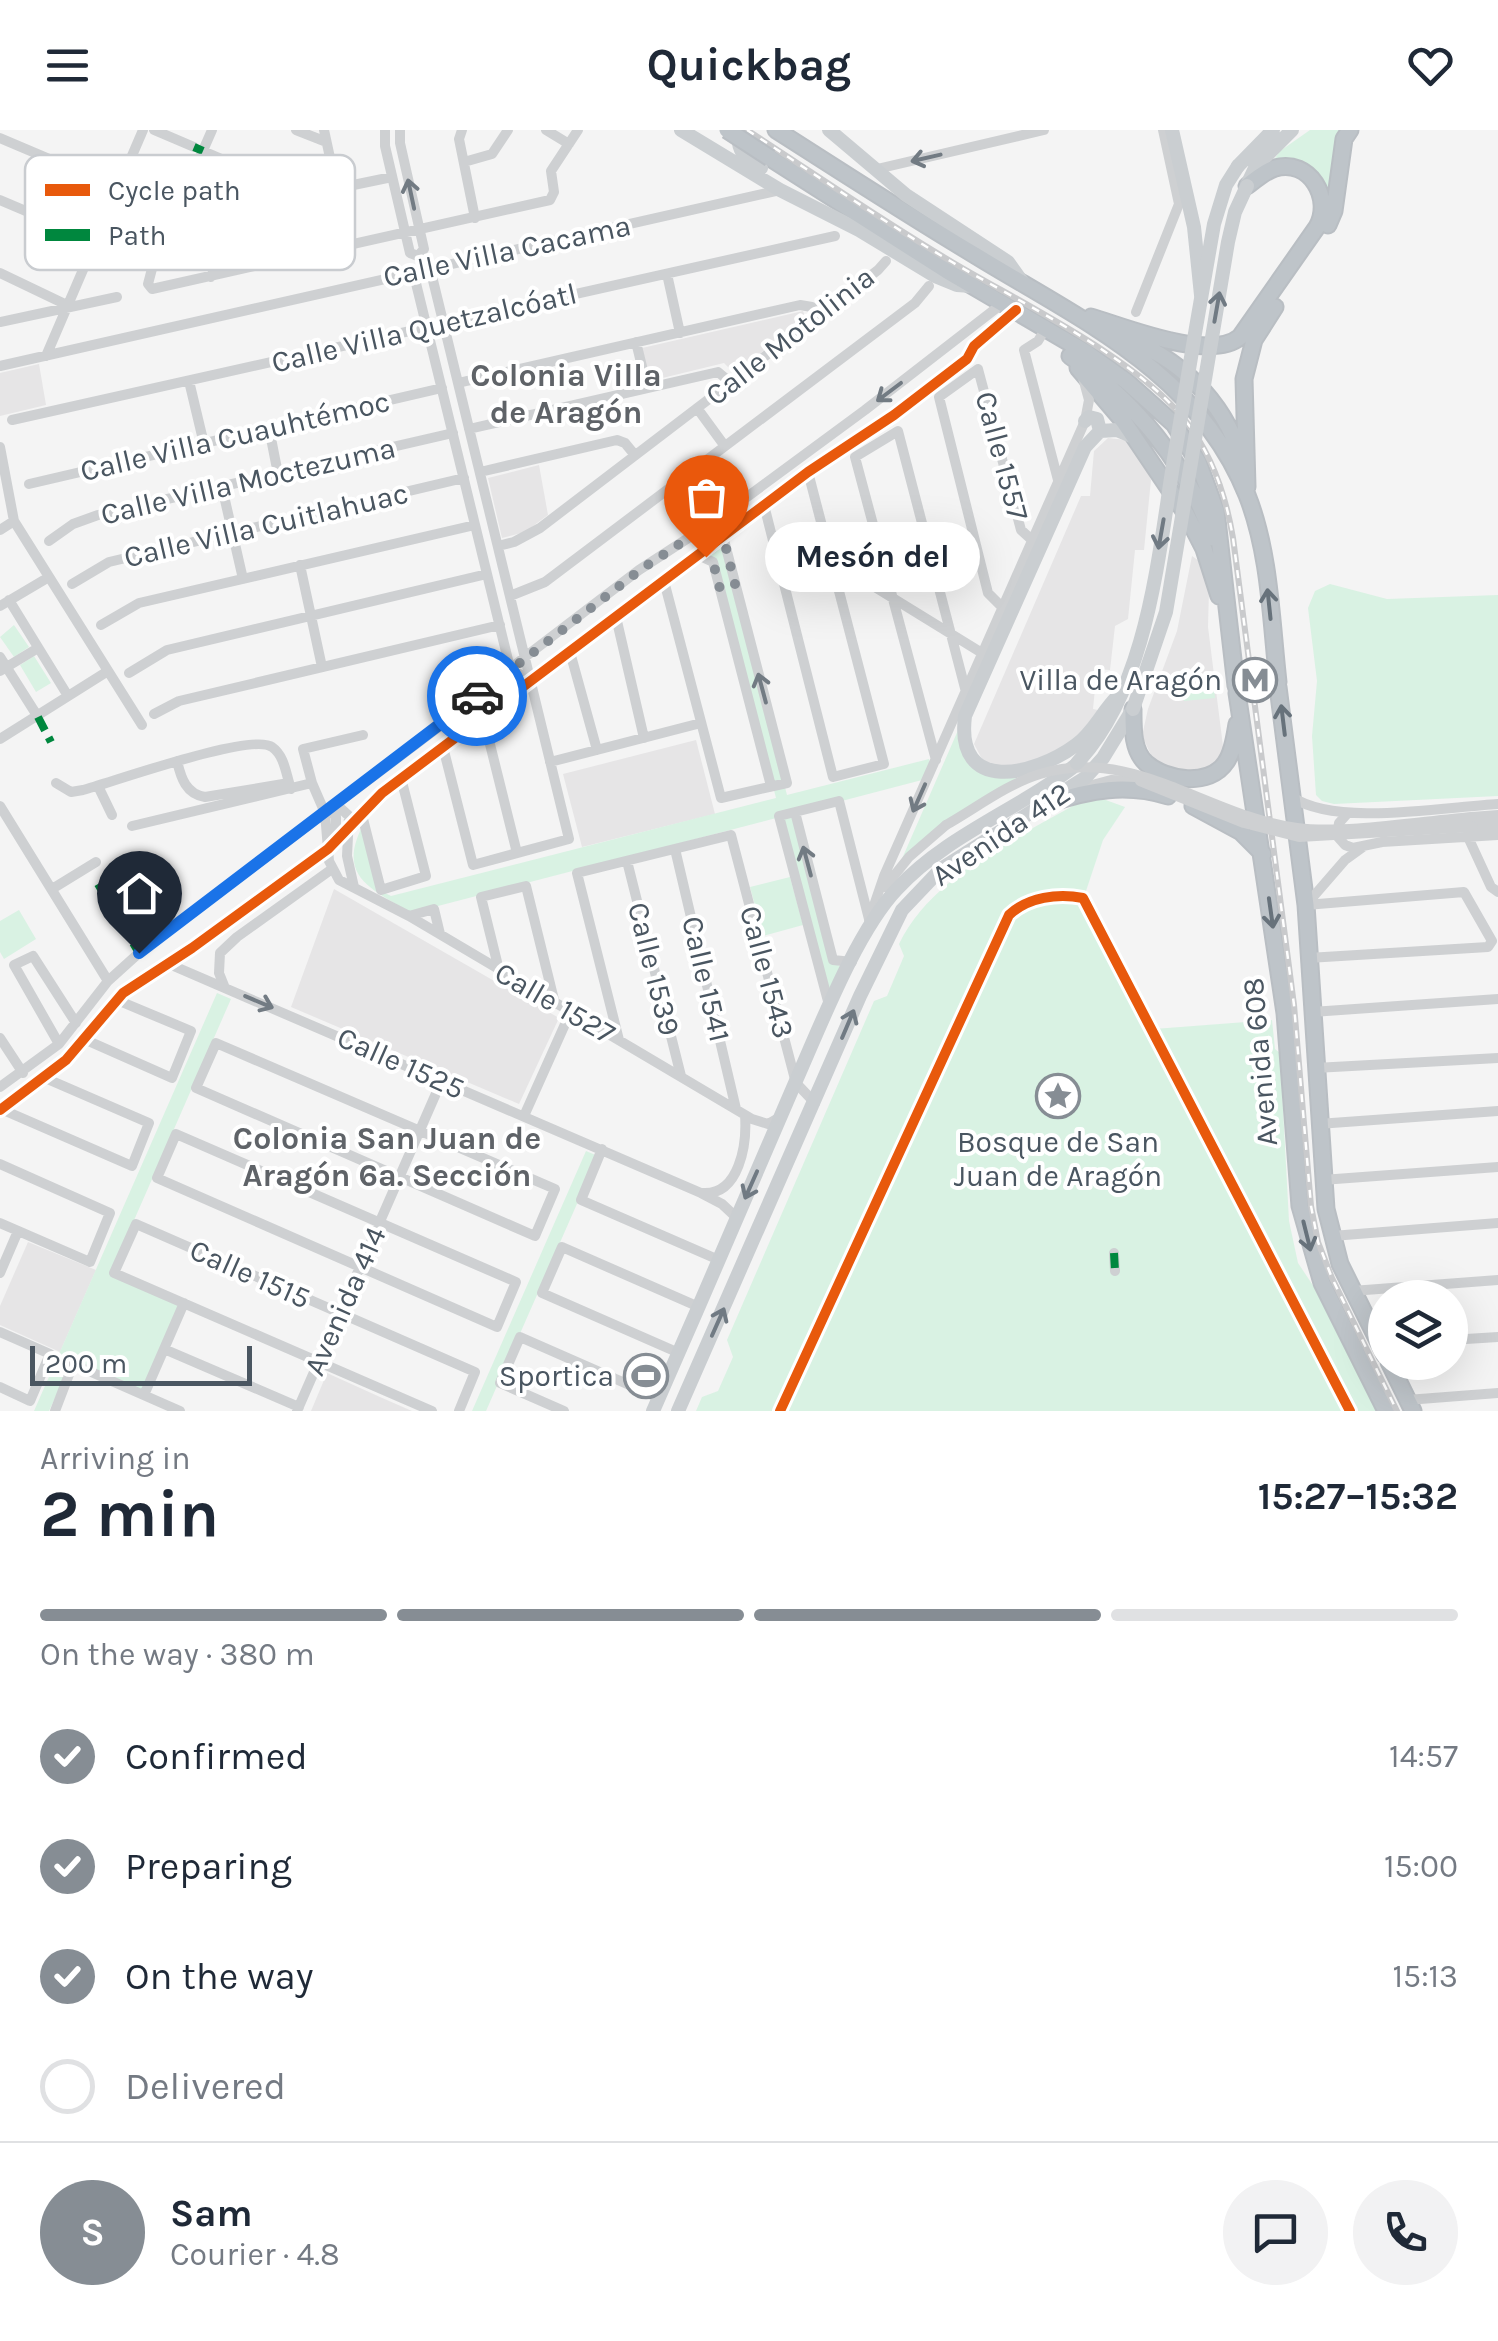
<!DOCTYPE html>
<meta charset="utf-8">
<style>
:root{--surface:#fff;--page:#f2f2f3;--text:#1f2937;--muted:#747a83;--line:#e0e1e3;--accent:#868d94}
body{margin:0;font-family:Karla,sans-serif;background:var(--page);color:var(--text);height:100vh;display:flex;flex-direction:column;font-size:38px;white-space:nowrap}
*{box-sizing:border-box;margin:0}
p{font-size:32px;color:var(--muted)}
.icon{flex:none;width:55px;height:55px;fill:none;stroke:currentColor;stroke-width:2;stroke-linecap:round;stroke-linejoin:round}
.map{position:relative;height:1281px;overflow:hidden}
.drawer{display:flex;flex-direction:column;background:var(--surface);flex:1}
.drawer>*{flex:none}
.tools{position:absolute;left:1368px;top:1150px;display:grid;gap:20px}
.tools a{display:grid;place-items:center;width:100px;height:100px;border-radius:50%;background:var(--surface);box-shadow:0 10px 40px #0002;font-size:50px}
.scale{position:absolute;left:30px;bottom:25px;width:222px;box-sizing:border-box;padding-left:10px;border:5px solid #4a5661;border-top:0;font-size:28px;line-height:35px;white-space:nowrap;color:#4a5661;-webkit-text-stroke:8px #fff;paint-order:stroke}
.pin{position:absolute;display:grid;place-items:center;width:85px;height:85px;color:#fff;margin:-102px -42px;border-radius:50% 50% 50% 0;rotate:-45deg;box-shadow:0 0 10px #0007}
.pin .icon{rotate:45deg}
.courier{position:absolute;display:grid;place-items:center;width:100px;height:100px;margin:-50px;border:8px solid #1a73e8;border-radius:50%;background:#fff;color:#222;box-shadow:0 2px 12px #0007}
.bubble{position:absolute;height:70px;border-radius:35px;background:var(--surface);box-shadow:0 10px 40px #0002;font-size:32px;font-weight:700;line-height:70px;text-align:center}
.headline em{font-style:normal;font-weight:700}
.headline div{display:flex;flex-direction:column-reverse}
.headline{display:flex;align-items:center;justify-content:space-between;height:170px;padding:0 40px}
h1{font-size:65px;font-weight:700;line-height:75px}
.bar{display:grid;grid-template-columns:repeat(4,1fr);gap:15px 10px;align-content:center;height:120px;padding:0 40px}
.bar i{height:12px;border-radius:8px;background:var(--line)}
.bar .current{background:var(--accent)}
.bar p{grid-column:span 4}
.line{display:flex;align-items:center;gap:25px;padding:0 40px;border-top:2px solid var(--line)}
.line div{flex:1}
.round{display:grid;place-items:center;flex:none;width:105px;height:105px;border-radius:52px;background:var(--page)}
ol{padding:0 40px;list-style:none}
li{display:flex;align-items:center;gap:30px;height:110px}
li p{margin-inline-start:auto}
li .icon{padding:10px;border-radius:50%;background:var(--accent);color:#fff;stroke-width:4}
li:last-child{color:var(--muted)}
li i{width:55px;height:55px;border:5px solid var(--line);border-radius:50%}
header{display:flex;justify-content:space-between;align-items:center;height:130px;padding:0 40px;background:var(--surface);font-size:45px;font-weight:700}
.map>svg:first-child{display:block}
.education{fill:#e6e5e6}
.green{fill:#d9f2e3}
.lines{fill:none;stroke-linecap:round;stroke-linejoin:round}
.highway-casing{stroke:#b9bec3;stroke-width:19}
.minor{stroke:#ced0d2;stroke-width:10}
.major{stroke:#caced1;stroke-width:14}
.highway{stroke:#bec4c9;stroke-width:15}
.rail-casing{stroke:#c9cacc;stroke-width:6}
.rail{stroke:#fff;stroke-width:2.5;stroke-dasharray:8;stroke-linecap:butt}
.highway-bridge-casing{stroke:#b9bec3;stroke-width:19;stroke-linecap:butt}
.minor-bridge{stroke:#ced0d2;stroke-width:10}
.major-bridge{stroke:#caced1;stroke-width:14}
.highway-bridge{stroke:#bec4c9;stroke-width:15}
.quiet{stroke:#00873e;stroke-width:8;stroke-dasharray:15 8;stroke-linecap:butt}
.cycleway-casing{stroke:#fff;stroke-width:16}
.cycleway{stroke:#e8590c;stroke-width:10}
.oneway{stroke:#727b83}
.oneway2{stroke:#707a83}
.oneway3{stroke:#67727b}
.done{stroke:#868d94;stroke-width:10;stroke-dasharray:0 18}
.route{stroke:#1a73e8;stroke-width:12}
.labels{text-anchor:middle;dominant-baseline:central;stroke-width:8;stroke-linejoin:round;paint-order:stroke}
.street-label{font-size:30px;fill:#4a5661;stroke:#fff}
.poi-label{font-size:30px;fill:#4a5661;stroke:#fff;text-anchor:end}
.neighbourhood-label{font-size:32px;font-weight:bold;fill:#5f6368;stroke:#fff}
.key{fill:#fff;stroke:#c9ccd0;stroke-width:2.5}
.key-label{font-size:28px;fill:#4a5661}
</style>
<header><svg class="icon" aria-label="menu" viewBox="0 0 24 24"><path d="M4 6h16M4 12h16M4 18h16"/></svg>Quickbag<svg class="icon" aria-label="heart" viewBox="0 0 24 24"><path d="M12 20l-8-8c-3-5 5-10 8-4 3-6 11-1 8 4z"/></svg></header>
<div class="map">
<svg width="1498" height="1281" viewBox="0 0 1498 1281">
<rect width="100%" height="100%" fill="#f4f4f4"/>
<path class="education" d="M803,181L806,189L734,243L724,233L650,251L642,218Z
M39,234L46,275L0,286V243Z
M1108,308L1127,310L1141,325L1151,350L1144,420H1135L1128,489L1115,496L1110,540L1097,539L1093,579L1098,580L1075,610L1051,623L1016,639L996,637L982,629L974,614L1081,366H1090L1094,321Z
M539,335L548,385L525,402L502,408L488,348Z
M1192,426L1202,433L1209,460L1208,497L1225,632L1197,645L1165,638L1153,629L1142,606L1148,579L1177,501Z
M696,610L715,684L582,717L563,644Z
M334,759L559,888L519,974L291,877Z
M28,1112L96,1140L60,1222L0,1195V1176Z
M327,1243L380,1267L412,1281H311Z"/>
<path class="green" d="M1310,0H1346L1331,70L1327,71C1321,37 1301,41 1271,34L1280,21Z
M234,105L277,122L279,126L218,143Z
M723,416L787,665L929,629L930,634L922,650L792,684L830,832L840,836L828,865L780,687L411,783C372,759 336,747 363,695L379,760L391,766L776,668L716,432L710,426Z
M1330,454L1387,469L1498,465V666L1334,674L1322,671L1316,665L1312,606L1317,551L1308,478L1315,461Z
M14,495L29,517L14,527L0,507Z
M34,526L51,553L36,562L20,535Z
M1214,553L1215,568L1184,571L1182,556Z
M959,598C964,624 990,649 1017,648L945,692L901,731Z
M1092,665L1125,677L1103,710L1085,764L1154,899L1272,890L1275,919L1280,923L1289,1091L1298,1133L1314,1157L1377,1281H696L702,1267L718,1261L733,1227L727,1210L874,871L887,866L904,826L899,814C933,743 1026,704 1092,665Z
M790,747L803,795L763,806L750,757Z
M19,780L36,809L4,829L0,822V791Z
M217,863L231,869L110,1145L179,1176L142,1260L73,1229L49,1281H34Z
M586,1021L598,1026L486,1281H472Z"/>
<g class="lines">
<defs>
<path id="highway" d="M776,0C842,42 908,85 975,125C1081,190 1198,242 1247,365C1270,423 1271,490 1278,552
M770,28L947,141L1087,223L1126,251L1174,294L1198,332L1216,381L1236,556
M1328,95L1334,81L1344,9L1350,0
M1091,187C1125,197 1210,232 1240,207L1317,97C1333,69 1310,28 1275,38C1265,41 1255,50 1247,56
M1121,207C1178,226 1223,270 1241,327
M1070,226C1134,271 1187,333 1213,408
M1078,238L1124,292L1186,384L1204,419L1219,466
M1247,357L1244,249L1254,210L1275,177
M1278,557L1306,775L1326,1079L1340,1134L1385,1225
M1237,563L1285,883L1300,1076L1322,1153L1386,1281
M1133,579C1133,597 1132,620 1146,633C1166,651 1210,657 1226,632C1233,622 1235,606 1237,594
M1050,673C1090,660 1126,653 1168,666
M1193,676L1241,702L1263,724
M1389,1232L1413,1281"/>
</defs>
<use href="#highway" class="highway-casing"/>
<path class="minor" d="M154,0L194,17
M212,0L153,135L148,154L152,159L550,70L554,62L551,41L578,0
M296,0L324,11
M324,0L337,60
M385,0V16L410,123L418,126L424,119L400,13V0
M462,0L459,9L475,88
M546,0L569,14
M0,8L165,78
M203,21L305,65L392,47
M464,32L492,24L508,0
M877,39L1044,0
M0,70L153,135
M430,138L569,709L473,735L443,617
M413,141L510,538L529,550
M0,143L69,176
M667,144L680,203
M211,147L228,103L233,100L297,127
M1136,182L1179,74L1163,0
M0,192L117,167
M1046,198L1038,211L1024,220L1058,350
M636,212L647,257
M46,226L143,0
M0,236L780,60
M189,251L204,314
M458,253L800,175L812,177L819,186
M697,278L724,315
M12,290L835,106
M269,298L278,344
M469,299L718,242L730,252
M0,317L14,391L142,595
M480,342L617,310L625,313L634,324
M29,354L442,258
M222,357L243,449
M764,375L833,647L884,634L808,342
M0,400L14,391
M49,411L73,394L98,385L453,303
M498,416L514,412L540,398L878,140L886,131
M698,425L713,432L771,656
M831,430L982,523
M300,435L322,537
M664,451L721,668L787,653L723,406L713,392
M72,454L109,432L464,348
M510,466L545,452L915,173L929,156
M9,470L68,566
M0,476L49,447
M1003,478L988,463L939,267L978,239L1021,400L1032,410
M616,487L644,608
M101,495L139,473L475,395
M570,522L597,620
M0,527L38,587
M0,541L38,518
M129,543L167,520L487,444
M154,584L179,571L500,495
M483,586L517,723
M363,605L303,619L312,653L325,683L329,731L339,750L409,786L752,989L768,994L780,987
M0,609L108,541
M936,630L855,327L898,301L966,562
M177,631C181,648 186,664 205,667L289,653
M550,632L701,593
M56,653L71,662L83,660C113,652 252,602 272,617C285,626 286,645 291,659
M98,656L112,685
M1077,659L1111,650L1140,651
M1292,667C1336,697 1444,677 1498,674
M337,675L349,686L347,726L354,757
M0,676L108,851
M330,679L336,687V714
M795,682L833,830L852,832
M1347,684L1339,693L1337,706L1345,715L1353,718L1382,712L1498,705
M362,685L381,760L426,746L401,648
M1472,687L1498,685
M132,696L312,653
M1473,697L1498,695
M1468,707L1491,757L1498,762
M675,719L736,979
M627,731L681,946
M885,757L909,727L946,695
M52,759L96,732
M1306,775L1464,762L1492,811L1488,817L1308,828
M1306,775L1345,730L1363,717
M409,786L434,779L440,804
M869,790L884,746L1085,291L1089,270L1083,248
M169,834L701,1063L722,1074L737,1088
M499,840L481,767L526,756L555,874
M225,858L219,843L220,823L237,807L332,739
M829,875L779,686L839,671L869,789
M1312,882L1498,869
M0,908L23,943
M86,910L172,948L191,901L117,870
M619,910L577,743L731,705L796,953L815,973
M216,913L555,1059L535,1106L196,958Z
M59,914L14,835L33,826L76,893
M1315,938L1498,928
M0,957L59,914L108,851L139,823L440,596L525,527L639,440L713,392L865,280L1003,173
M1,979L132,1036L149,993L45,948
M0,980L66,930L123,863L192,818L328,719L382,663L808,342L894,285L967,229L974,216L1016,180
M524,986L570,883
M1318,994L1498,981
M176,1004L516,1152L497,1197L157,1048Z
M602,1019L581,1070L719,1130
M0,1034L110,1083L90,1132L0,1093
M1322,1050L1498,1037
M702,1063C740,1066 747,1013 745,985
M1332,1106L1498,1093
M1114,1123L1115,1141
M0,1143L18,1101
M1352,1161L1498,1150
M0,1202L50,1224L30,1271L0,1257
M1450,1210L1498,1207
M164,1219L299,1277
M679,1223L542,1163L562,1117L699,1177
M144,1265L184,1173
M1407,1270L1498,1263
M55,1281L73,1234L180,1281
M297,1281L441,952
M432,1281L114,1143L136,1094L475,1242L459,1281
M564,1281L500,1253L520,1207L659,1268"/>
<path class="major" d="M681,0L780,60L859,100L935,146L957,155L971,156
M829,0L906,65L1008,132L1023,153
M1172,0L1194,97L1201,165
M739,1C736,20 745,29 761,38
M1238,36L1273,0
M1247,55L1256,36L1292,0
M1085,291L1089,287L1097,289L1100,301
M1117,567C1102,582 1093,603 1076,615C1034,646 955,665 965,586L1085,317L1100,301L1117,300L1134,307
M653,1281C701,1172 748,1063 795,953C820,897 856,802 897,759C948,704 1019,680 1077,634
M678,1281L860,866L902,780L941,739L1085,648L1103,628L1133,579"/>
<use href="#highway" class="highway"/>
<defs>
<path id="rail" d="M747,0C815,44 882,91 952,132C1021,173 1136,228 1185,290C1212,324 1226,366 1233,408L1294,875L1311,1076L1318,1112L1332,1148L1397,1281"/>
</defs>
<use href="#rail" class="rail-casing"/>
<use href="#rail" class="rail"/>
<defs>
<path id="highway-bridge" d="M727,0L770,28"/>
</defs>
<use href="#highway-bridge" class="highway-bridge-casing"/>
<path class="minor-bridge" d="M1140,651L1244,693L1299,707L1473,697
M946,695C976,678 1007,654 1040,644C1133,615 1209,687 1297,698C1345,704 1422,691 1472,687"/>
<path class="major-bridge" d="M1133,579L1166,482L1228,112L1235,82L1247,56
M1077,633C1148,558 1158,426 1174,329C1187,251 1200,172 1214,94L1226,55L1238,36"/>
<use href="#highway-bridge" class="highway-bridge"/>
<path class="quiet" d="M194,17L203,21
M165,78L175,82
M38,587L51,612
M98,754L139,823
M1114,1123L1115,1141"/>
<defs>
<path id="cycleway" d="M0,980L66,930L123,863L192,818L328,719L382,663L808,342L894,285L967,229L974,216L1016,180
M780,1281L1009,785C1028,767 1058,763 1083,768L1350,1281"/>
</defs>
<use href="#cycleway" class="cycleway-casing"/>
<use href="#cycleway" class="cycleway"/>
</g>
<defs><path id="oneway-shaft" d="M-6 0H5M1.5-3L5.5 0L1.5 3" fill="none" stroke-width="1.6" stroke-linecap="round" stroke-linejoin="round" transform="scale(2.5)"/></defs>
<g class="oneway">
<use href="#oneway-shaft" transform="translate(926 28) rotate(167)"/>
<use href="#oneway-shaft" transform="translate(411 64) rotate(-102)"/>
<use href="#oneway-shaft" transform="translate(889 262) rotate(143)"/>
<use href="#oneway-shaft" transform="translate(762 558) rotate(-105)"/>
<use href="#oneway-shaft" transform="translate(919 668) rotate(114)"/>
<use href="#oneway-shaft" transform="translate(807 731) rotate(-105)"/>
<use href="#oneway-shaft" transform="translate(259 872) rotate(23)"/>
</g>
<g class="oneway2">
<use href="#oneway-shaft" transform="translate(1217 177) rotate(-80)"/>
<use href="#oneway-shaft" transform="translate(1161 404) rotate(100)"/>
<use href="#oneway-shaft" transform="translate(848 894) rotate(-67)"/>
<use href="#oneway-shaft" transform="translate(751 1055) rotate(114)"/>
<use href="#oneway-shaft" transform="translate(718 1192) rotate(-66)"/>
</g>
<g class="oneway3">
<use href="#oneway-shaft" transform="translate(1269 474) rotate(-96)"/>
<use href="#oneway-shaft" transform="translate(1283 590) rotate(-97)"/>
<use href="#oneway-shaft" transform="translate(1271 783) rotate(82)"/>
<use href="#oneway-shaft" transform="translate(1307 1106) rotate(76)"/>
</g>
<g class="lines">
<path class="done" d="M477,566L640,440L713,392L723,406L735,454L720,459L713,432L706,427"/>
<path class="route" d="M139,823L477,566"/>
</g>
<defs>
<symbol id="metro-ring" viewBox="-11 -11 22 22"><circle r="9.5" fill="#fff" stroke="#868d94" stroke-width="1.5"/><path d="M-5.5 5V-5H-3L0 0L3-5H5.5V5H3V-.5L0 4L-3-.5V5Z" fill="#868d94"/></symbol>
<symbol id="sight-ring" viewBox="-11 -11 22 22"><circle r="9.5" fill="#fff" stroke="#868d94" stroke-width="1.5"/><path d="M0-6L1.8-2.2L6-1.7L2.9 1.2L3.7 5.4L0 3.3L-3.7 5.4L-2.9 1.2L-6-1.7L-1.8-2.2Z" fill="#868d94"/></symbol>
<symbol id="stadium-ring" viewBox="-11 -11 22 22"><circle r="9.5" fill="#fff" stroke="#868d94" stroke-width="1.5"/><path d="M0-5a6.5 5 0 1 0 0 10a6.5 5 0 1 0 0-10ZM-3.5-1.8h7v3.6h-7Z" fill="#868d94"/></symbol>
</defs>
<g fill-rule="evenodd">
<use href="#metro-ring" x="1230" y="525" width="50" height="50"/>
<use href="#sight-ring" x="1033" y="941" width="50" height="50"/>
<use href="#stadium-ring" x="621" y="1221" width="50" height="50"/>
</g>
<g class="labels">
<g class="street-label">
<text transform="translate(507 121) rotate(-12)">Calle Villa Cacama</text>
<text transform="translate(424 198) rotate(-13)">Calle Villa Quetzalcóatl</text>
<text transform="translate(790 206) rotate(-38)">Calle Motolinia</text>
<text transform="translate(235 306) rotate(-13)">Calle Villa Cuauhtémoc</text>
<text transform="translate(1002 326) rotate(75)">Calle 1557</text>
<text transform="translate(248 351) rotate(-13)">Calle Villa Moctezuma</text>
<text transform="translate(266 395) rotate(-13)">Calle Villa Cuitlahuac</text>
<text transform="translate(1001 704) rotate(-34)">Avenida 412</text>
<text transform="translate(654 839) rotate(76)">Calle 1539</text>
<text transform="translate(767 842) rotate(75)">Calle 1543</text>
<text transform="translate(706 849) rotate(77)">Calle 1541</text>
<text transform="translate(555 873) rotate(30)">Calle 1527</text>
<text transform="translate(1260 932) rotate(-95)">Avenida 608</text>
<text transform="translate(401 933) rotate(24)">Calle 1525</text>
<text transform="translate(250 1144) rotate(24)">Calle 1515</text>
<text transform="translate(345 1171) rotate(-66)">Avenida 414</text>
</g>
<g class="poi-label">
<text x="1222" y="550">Villa de Aragón</text>
<text x="1058" y="1012" text-anchor="middle">Bosque de San<tspan x="1058" dy="34">Juan de Aragón</tspan></text>
<text x="614" y="1246">Sportica</text>
</g>
<g class="neighbourhood-label">
<text x="566" y="245">Colonia Villa<tspan x="566" dy="37">de Aragón</tspan></text>
<text x="387" y="1008">Colonia San Juan de<tspan x="387" dy="37">Aragón 6a. Sección</tspan></text>
</g>
</g>
<rect x="25" y="25" width="330" height="115" rx="15" class="key"/>
<rect x="45" y="54" width="45" height="12" fill="#e8590c"/>
<rect x="45" y="99" width="45" height="12" fill="#00873e"/>
<g class="key-label">
<text x="108" y="70">Cycle path</text>
<text x="108" y="115">Path</text>
</g>
</svg>
<div class="tools">
<a><svg class="icon" aria-label="layers" viewBox="0 0 24 24"><path d="M12 4l9 5-9 5-9-5zM3 14l9 5 9-5"/></svg></a>
</div>
<div class="scale">200 m</div>
<div class="pin" style="left:706px;top:427px;background:#ea580c"><svg class="icon" aria-label="bag" viewBox="0 0 24 24"><path d="M5 8h14l-1 12H6zM9 8a3 3 0 0 1 6 0"/></svg></div>
<div class="pin" style="left:139px;top:823px;background:#1f2937"><svg class="icon" aria-label="home" viewBox="0 0 24 24"><path d="M3 11l9-7 9 7M6 9v11h12V9"/></svg></div>
<div class="courier" style="left:477px;top:566px"><svg class="icon" aria-label="car" viewBox="0 0 24 24"><path d="M5 17H2v-5l4-1 3-4h7l3 4 3 1v5h-3M9 17h6M6 11h13"/><circle cx="7" cy="17" r="2"/><circle cx="17" cy="17" r="2"/></svg></div>
<div class="bubble" style="left:765px;top:392px;width:215px">Mesón del</div>
</div>
<section class="drawer">
<div class="headline"><div><h1>2 min</h1><p>Arriving in</p></div><em>15:27–15:32</em></div>
<div class="bar"><i class="current"></i><i class="current"></i><i class="current"></i><i></i><p>On the way · 380 m</p></div>
<ol>
<li><svg class="icon" aria-label="check" viewBox="0 0 24 24"><path d="M5 12l5 5 9-10"/></svg>Confirmed<p>14:57</p></li>
<li><svg class="icon" aria-label="check" viewBox="0 0 24 24"><path d="M5 12l5 5 9-10"/></svg>Preparing<p>15:00</p></li>
<li><svg class="icon" aria-label="check" viewBox="0 0 24 24"><path d="M5 12l5 5 9-10"/></svg>On the way<p>15:13</p></li>
<li><i></i>Delivered</li>
</ol>
<div class="line" style="height:180px"><b class="round" style="background:var(--accent);color:#fff">S</b><div><b>Sam</b><p>Courier · 4.8</p></div><a class="round"><svg class="icon" aria-label="chat" viewBox="0 0 24 24"><path d="M4 5h16v11H9l-5 4z"/></svg></a><a class="round"><svg class="icon" aria-label="phone" viewBox="0 0 24 24"><path d="M5 4h4l2 5-3 2q2 4 5 5l2-3 5 2v4C11 20 4 13 5 4z"/></svg></a></div>
</section>
